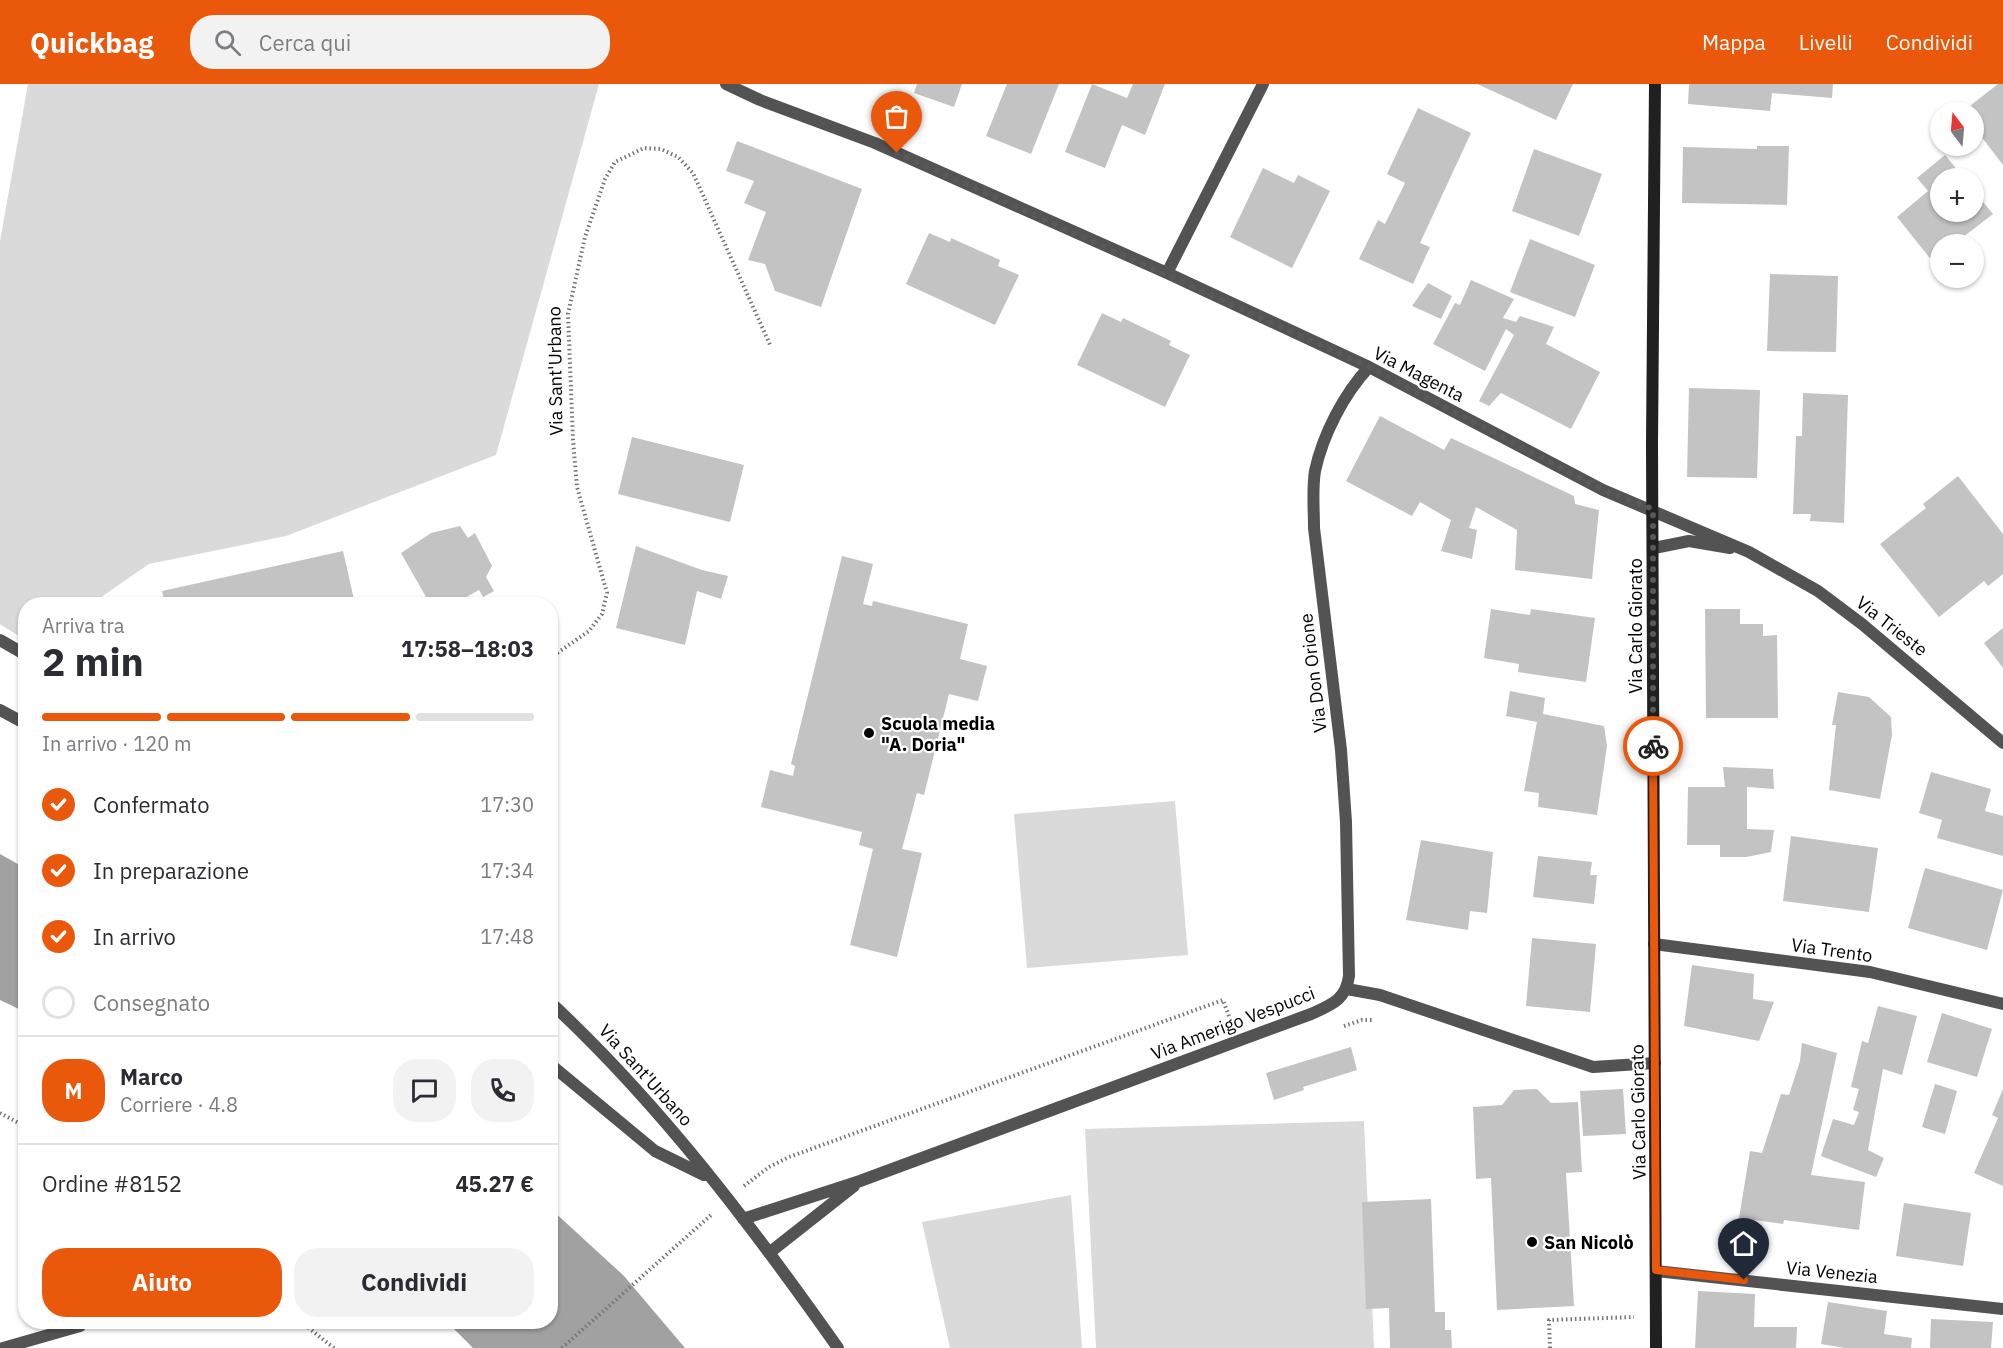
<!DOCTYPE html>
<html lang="it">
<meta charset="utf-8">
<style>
:root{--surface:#fff;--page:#f2f2f3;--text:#2b2b33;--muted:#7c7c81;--line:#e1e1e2;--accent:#ea580c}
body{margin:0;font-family:"IBM Plex Sans",sans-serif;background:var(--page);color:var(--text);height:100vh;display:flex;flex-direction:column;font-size:22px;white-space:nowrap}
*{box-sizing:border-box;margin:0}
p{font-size:20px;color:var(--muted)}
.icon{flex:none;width:33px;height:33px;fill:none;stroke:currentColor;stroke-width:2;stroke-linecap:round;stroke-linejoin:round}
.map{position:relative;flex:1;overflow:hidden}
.details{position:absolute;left:18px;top:513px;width:540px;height:732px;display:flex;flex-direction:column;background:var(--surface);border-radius:24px;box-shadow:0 2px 4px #0004}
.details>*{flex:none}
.needle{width:39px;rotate:344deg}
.fabs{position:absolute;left:1930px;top:18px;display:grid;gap:12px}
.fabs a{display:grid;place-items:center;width:54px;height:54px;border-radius:50%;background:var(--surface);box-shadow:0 2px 4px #0004;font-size:30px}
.pin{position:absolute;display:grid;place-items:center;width:51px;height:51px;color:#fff;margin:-62px -26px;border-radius:50% 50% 50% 0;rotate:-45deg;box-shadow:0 0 6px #0007}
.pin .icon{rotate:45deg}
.courier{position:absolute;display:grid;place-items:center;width:60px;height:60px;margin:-30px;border:4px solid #ea580c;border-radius:50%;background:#fff;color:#222;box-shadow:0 2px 8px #0007}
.summary em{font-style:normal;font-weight:700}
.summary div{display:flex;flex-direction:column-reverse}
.summary{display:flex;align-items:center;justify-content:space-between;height:102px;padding:0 24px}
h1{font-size:39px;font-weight:700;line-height:45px}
.bar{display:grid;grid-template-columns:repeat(4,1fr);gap:9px 6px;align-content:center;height:72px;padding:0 24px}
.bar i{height:8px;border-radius:4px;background:var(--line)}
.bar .current{background:var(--accent)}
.bar p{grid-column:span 4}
.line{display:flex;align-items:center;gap:15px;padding:0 24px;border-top:2px solid var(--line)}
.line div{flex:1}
.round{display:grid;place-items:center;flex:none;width:63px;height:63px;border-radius:24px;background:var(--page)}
ol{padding:0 24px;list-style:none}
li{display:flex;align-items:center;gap:18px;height:66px}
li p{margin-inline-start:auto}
li .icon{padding:6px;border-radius:50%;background:var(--accent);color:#fff;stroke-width:4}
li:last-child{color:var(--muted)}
li i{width:33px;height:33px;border:3px solid var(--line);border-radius:50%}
.cta{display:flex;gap:12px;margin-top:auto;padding:12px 24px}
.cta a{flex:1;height:69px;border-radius:24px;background:var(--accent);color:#fff;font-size:24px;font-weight:700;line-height:69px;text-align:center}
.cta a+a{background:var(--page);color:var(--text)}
header{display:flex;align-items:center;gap:36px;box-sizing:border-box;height:84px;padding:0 30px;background:var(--accent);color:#fff}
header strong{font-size:28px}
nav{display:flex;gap:33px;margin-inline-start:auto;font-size:21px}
.search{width:420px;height:54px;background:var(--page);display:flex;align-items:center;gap:15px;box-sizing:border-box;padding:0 21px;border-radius:24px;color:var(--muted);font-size:22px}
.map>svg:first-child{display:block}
.green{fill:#dadada}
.water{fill:#a1a1a1}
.building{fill:#c3c3c3}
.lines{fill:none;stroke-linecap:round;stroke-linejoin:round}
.path{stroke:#757575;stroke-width:4;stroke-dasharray:1.5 3;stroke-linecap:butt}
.street{stroke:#535353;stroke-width:12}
.secondary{stroke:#202020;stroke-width:12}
.done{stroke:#595959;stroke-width:6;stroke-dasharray:0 10.8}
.route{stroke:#ea580c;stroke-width:8}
.poi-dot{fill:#000;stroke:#fff;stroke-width:2}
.labels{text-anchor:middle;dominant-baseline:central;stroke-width:4.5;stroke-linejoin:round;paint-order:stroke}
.street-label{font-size:18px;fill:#000;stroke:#fff}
.poi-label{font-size:18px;font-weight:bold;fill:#000;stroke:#fff;text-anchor:start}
</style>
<header>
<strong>Quickbag</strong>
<div class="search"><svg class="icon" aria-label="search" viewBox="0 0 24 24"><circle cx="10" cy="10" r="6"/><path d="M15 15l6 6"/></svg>Cerca qui</div>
<nav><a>Mappa</a><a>Livelli</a><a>Condividi</a></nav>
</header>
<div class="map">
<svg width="2003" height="1264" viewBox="0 0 2003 1264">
<rect width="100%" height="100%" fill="#fff"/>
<path class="green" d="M28,0H599L496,371L286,452L149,480L91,520H26L25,556L0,540V157Z
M1175,717L1188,871L1027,884L1014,730Z
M1364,1037L1374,1264H1096L1085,1045Z
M1071,1111L1082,1264H950L922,1138Z"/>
<path class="water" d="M0,770L25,784V928L0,916Z
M551,1125L624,1192L685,1264H473L447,1238H550Z"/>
<path class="building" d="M917,0H962L954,23L914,9Z
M1007,0H1059L1031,70L986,52Z
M1092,0L1127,14L1133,0H1165L1145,51L1122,41L1105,84L1065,68Z
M1477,0H1573L1556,36Z
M1689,0H1833L1832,14L1772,9L1770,27L1688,20Z
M1998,0H2003V81L1974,43V28H1962Z
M1418,24L1471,49L1420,159L1430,163L1413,200L1359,175L1378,136L1385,140L1405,99L1387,90Z
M737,57L862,105L821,223L775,207L765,180L748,176L766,128L744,119L754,97L726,87Z
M1757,62H1789L1787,121L1682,119L1683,63L1757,65Z
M1534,65L1602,90L1579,152L1512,127Z
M1945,71L1964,94H1941V128H1974V107L1993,130L1954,160H1941V171L1933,178L1897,133L1928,107L1917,94Z
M1263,84L1294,99L1298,91L1330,107L1292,184L1230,153Z
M929,149L950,158L951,154L1000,176L998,182L1019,191L995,241L906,200Z
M1530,155L1595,181L1575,233L1510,208Z
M1770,190L1838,192L1836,268L1767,267Z
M1471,196L1514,215L1503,234L1516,238L1520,232L1554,243L1546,260L1600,288L1571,345L1501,309L1489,322L1479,317L1514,251L1506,245L1485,287L1433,260L1455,219L1460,221Z
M1428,199L1452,212L1441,235L1412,222Z
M1102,229L1121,238L1123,234L1171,257L1169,261L1190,271L1165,323L1077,281Z
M1689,304L1760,306L1757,394L1687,393Z
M1803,309L1848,311L1844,439L1810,437L1811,430H1793L1796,352H1802Z
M1380,332L1444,366L1451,354L1574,412L1575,420L1599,426L1592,495L1515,486L1517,446L1476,423L1469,444L1477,446L1472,475L1441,467L1451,436L1420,418L1412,432L1346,397Z
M632,353L744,381L730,438L618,410Z
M1958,392L2003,450V490L1988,502L1984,497L1939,533L1880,460L1926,424L1923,420Z
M460,442L468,454L475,449L492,482L486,493L494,507L483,513L479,506L454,520H430L401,469L431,449Z
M636,462L702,486L728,492L721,515L697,507L685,561L616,544Z
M343,467L355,520H165L162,507Z
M842,472L873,480L863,520L872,522L873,517L968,540L960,575L987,582L978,617L949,610L924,711L917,709L902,765L922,769L897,873L850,861L873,765L859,761L862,748L761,723L770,686L793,692L795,682L791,680Z
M1491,525L1530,531L1531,525L1595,534L1586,598L1518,588L1519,580L1484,574Z
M1705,525H1740V540H1763V552L1777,551L1778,634H1706Z
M2003,544V584L1984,559Z
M1510,607L1545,614L1543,630L1604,642L1607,662L1597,731L1538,723L1539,709L1524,707L1537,638L1506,632Z
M1838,608L1869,613L1891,633L1892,651L1880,715L1829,706L1836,641H1832Z
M1723,683L1773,685L1774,705L1747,703V745L1774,746L1771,768L1746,773H1720V761H1687L1688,703H1725Z
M1931,688L1991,705L1985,727L2003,732V772L1937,754L1942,736L1919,729Z
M1791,752L1878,764L1869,828L1783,817Z
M1421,756L1493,768L1487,829L1470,827L1468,846L1406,836Z
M1538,772L1592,778L1590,791H1597L1594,820L1533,813Z
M1925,784L2003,806L1987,866L1908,844Z
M1532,854L1596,860L1590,928L1526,922Z
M1692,881L1754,890L1753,915L1774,918L1759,957L1684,942Z
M1878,922L1917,932L1902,991L1883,985L1868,1066L1884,1074L1876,1093L1821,1072L1833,1035L1854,1041L1859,1028L1853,1026L1859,1005L1851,1003L1862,957L1868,959Z
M1942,929L1992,945L1977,993L1927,978Z
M1802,959L1837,969L1811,1091L1865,1098L1859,1146L1784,1136L1783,1140L1739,1134L1750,1067L1762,1069L1781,1010L1789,1011L1800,977Z
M1351,963L1357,986L1303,1003L1304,1006L1274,1016L1266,989Z
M1935,1000L1957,1007L1945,1050L1922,1043Z
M1537,1005L1551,1019L1578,1018L1582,1088L1566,1089L1574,1222L1497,1226L1491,1094L1476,1095L1473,1023L1502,1021L1514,1006Z
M1623,1005L1626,1050L1583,1052L1580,1007Z
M2003,1005V1102L1974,1089L1998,1034L1992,1031Z
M1431,1115L1435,1228H1445V1246H1451L1452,1264H1390L1389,1224L1366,1225L1362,1118Z
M1904,1119L1971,1129L1963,1182L1896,1172Z
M1698,1207L1755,1210L1754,1243H1797L1796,1264H1695Z
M1828,1218L1887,1227L1884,1250L1912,1254L1911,1264H1845L1821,1260Z
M1931,1235L1993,1238L1991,1264H1930Z"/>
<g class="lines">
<path class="path" d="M550,574L589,547L602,530L607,509L577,403L573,356L568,230L585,153L605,95L615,78L644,64L661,65L678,73L693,89L771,263
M1344,942L1362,936H1374
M0,1029L26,1043
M744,1102L769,1083L789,1073L1223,916L1230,935
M301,1238L334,1264
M562,1264L711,1131
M1550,1264L1549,1236L1634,1233"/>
<path class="street" d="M726,0L760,16L875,59L1167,189L1369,283L1603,406L1749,468L1818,507L1862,540L2003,659
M1167,189L1263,0
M1654,464L1689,457L1730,464
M0,556L26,571
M0,626L26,640
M1654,860L1870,888L2003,920
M1347,905L1380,911L1593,983L1655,979
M550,918C660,1020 752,1142 838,1264
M550,980L655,1067L704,1091
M743,1135L860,1097L1311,930C1331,921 1346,916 1349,892L1346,738L1341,666L1314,444C1314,425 1312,405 1315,387C1323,350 1344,310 1369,283
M769,1169L854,1102
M1656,1187L2003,1225
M3,1264L80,1242"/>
<path class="secondary" d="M1655,0L1652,360L1656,1264"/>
</g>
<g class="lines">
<path class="done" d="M897,69L1369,283L1603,406L1653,425V662"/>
<path class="route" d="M1653,662L1656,1186L1744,1196"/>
</g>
<g class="poi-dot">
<circle cx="869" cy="649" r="6"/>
<circle cx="1532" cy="1158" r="6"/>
</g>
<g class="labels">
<g class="street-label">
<text transform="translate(555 287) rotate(-91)">Via Sant'Urbano</text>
<text transform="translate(1419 290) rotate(27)">Via Magenta</text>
<text transform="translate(1635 542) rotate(-90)">Via Carlo Giorato</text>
<text transform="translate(1892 542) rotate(38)">Via Trieste</text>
<text transform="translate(1313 589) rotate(-97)">Via Don Orione</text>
<text transform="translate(1832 866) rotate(8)">Via Trento</text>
<text transform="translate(1233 939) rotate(-21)">Via Amerigo Vespucci</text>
<text transform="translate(646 991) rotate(48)">Via Sant'Urbano</text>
<text transform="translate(1638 1028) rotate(-91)">Via Carlo Giorato</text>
<text transform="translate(1832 1188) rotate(6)">Via Venezia</text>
</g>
<g class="poi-label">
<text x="881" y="639">Scuola media<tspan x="881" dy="21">"A. Doria"</tspan></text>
<text x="1544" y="1158">San Nicolò</text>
</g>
</g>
</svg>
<div class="fabs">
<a><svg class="needle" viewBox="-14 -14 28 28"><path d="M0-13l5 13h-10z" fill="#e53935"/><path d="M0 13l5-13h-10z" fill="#7c7c81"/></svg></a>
<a>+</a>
<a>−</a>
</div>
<div class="pin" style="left:897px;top:69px;background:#ea580c"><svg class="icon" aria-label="bag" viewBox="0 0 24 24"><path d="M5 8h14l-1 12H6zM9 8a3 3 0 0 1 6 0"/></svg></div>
<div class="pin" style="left:1744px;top:1196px;background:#1f2937"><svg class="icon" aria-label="home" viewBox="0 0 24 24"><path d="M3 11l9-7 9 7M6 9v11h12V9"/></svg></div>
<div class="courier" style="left:1653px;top:662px"><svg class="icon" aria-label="bike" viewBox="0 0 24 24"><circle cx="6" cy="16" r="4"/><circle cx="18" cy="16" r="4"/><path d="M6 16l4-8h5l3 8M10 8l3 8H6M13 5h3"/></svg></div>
<section class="details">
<div class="summary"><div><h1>2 min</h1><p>Arriva tra</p></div><em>17:58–18:03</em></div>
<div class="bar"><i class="current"></i><i class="current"></i><i class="current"></i><i></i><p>In arrivo · 120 m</p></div>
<ol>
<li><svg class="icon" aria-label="check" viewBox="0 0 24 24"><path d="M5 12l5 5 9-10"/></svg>Confermato<p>17:30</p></li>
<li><svg class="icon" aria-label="check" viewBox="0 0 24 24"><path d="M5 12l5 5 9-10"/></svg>In preparazione<p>17:34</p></li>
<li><svg class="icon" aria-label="check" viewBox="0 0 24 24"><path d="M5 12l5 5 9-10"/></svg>In arrivo<p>17:48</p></li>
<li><i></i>Consegnato</li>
</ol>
<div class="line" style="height:108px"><b class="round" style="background:var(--accent);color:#fff">M</b><div><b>Marco</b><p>Corriere · 4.8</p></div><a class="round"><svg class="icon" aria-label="chat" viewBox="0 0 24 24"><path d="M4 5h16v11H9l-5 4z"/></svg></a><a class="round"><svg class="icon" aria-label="phone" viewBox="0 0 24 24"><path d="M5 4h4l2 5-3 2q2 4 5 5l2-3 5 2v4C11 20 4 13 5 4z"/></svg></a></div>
<div class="line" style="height:78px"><div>Ordine #8152</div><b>45.27 €</b></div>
<div class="cta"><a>Aiuto</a><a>Condividi</a></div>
</section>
</div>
